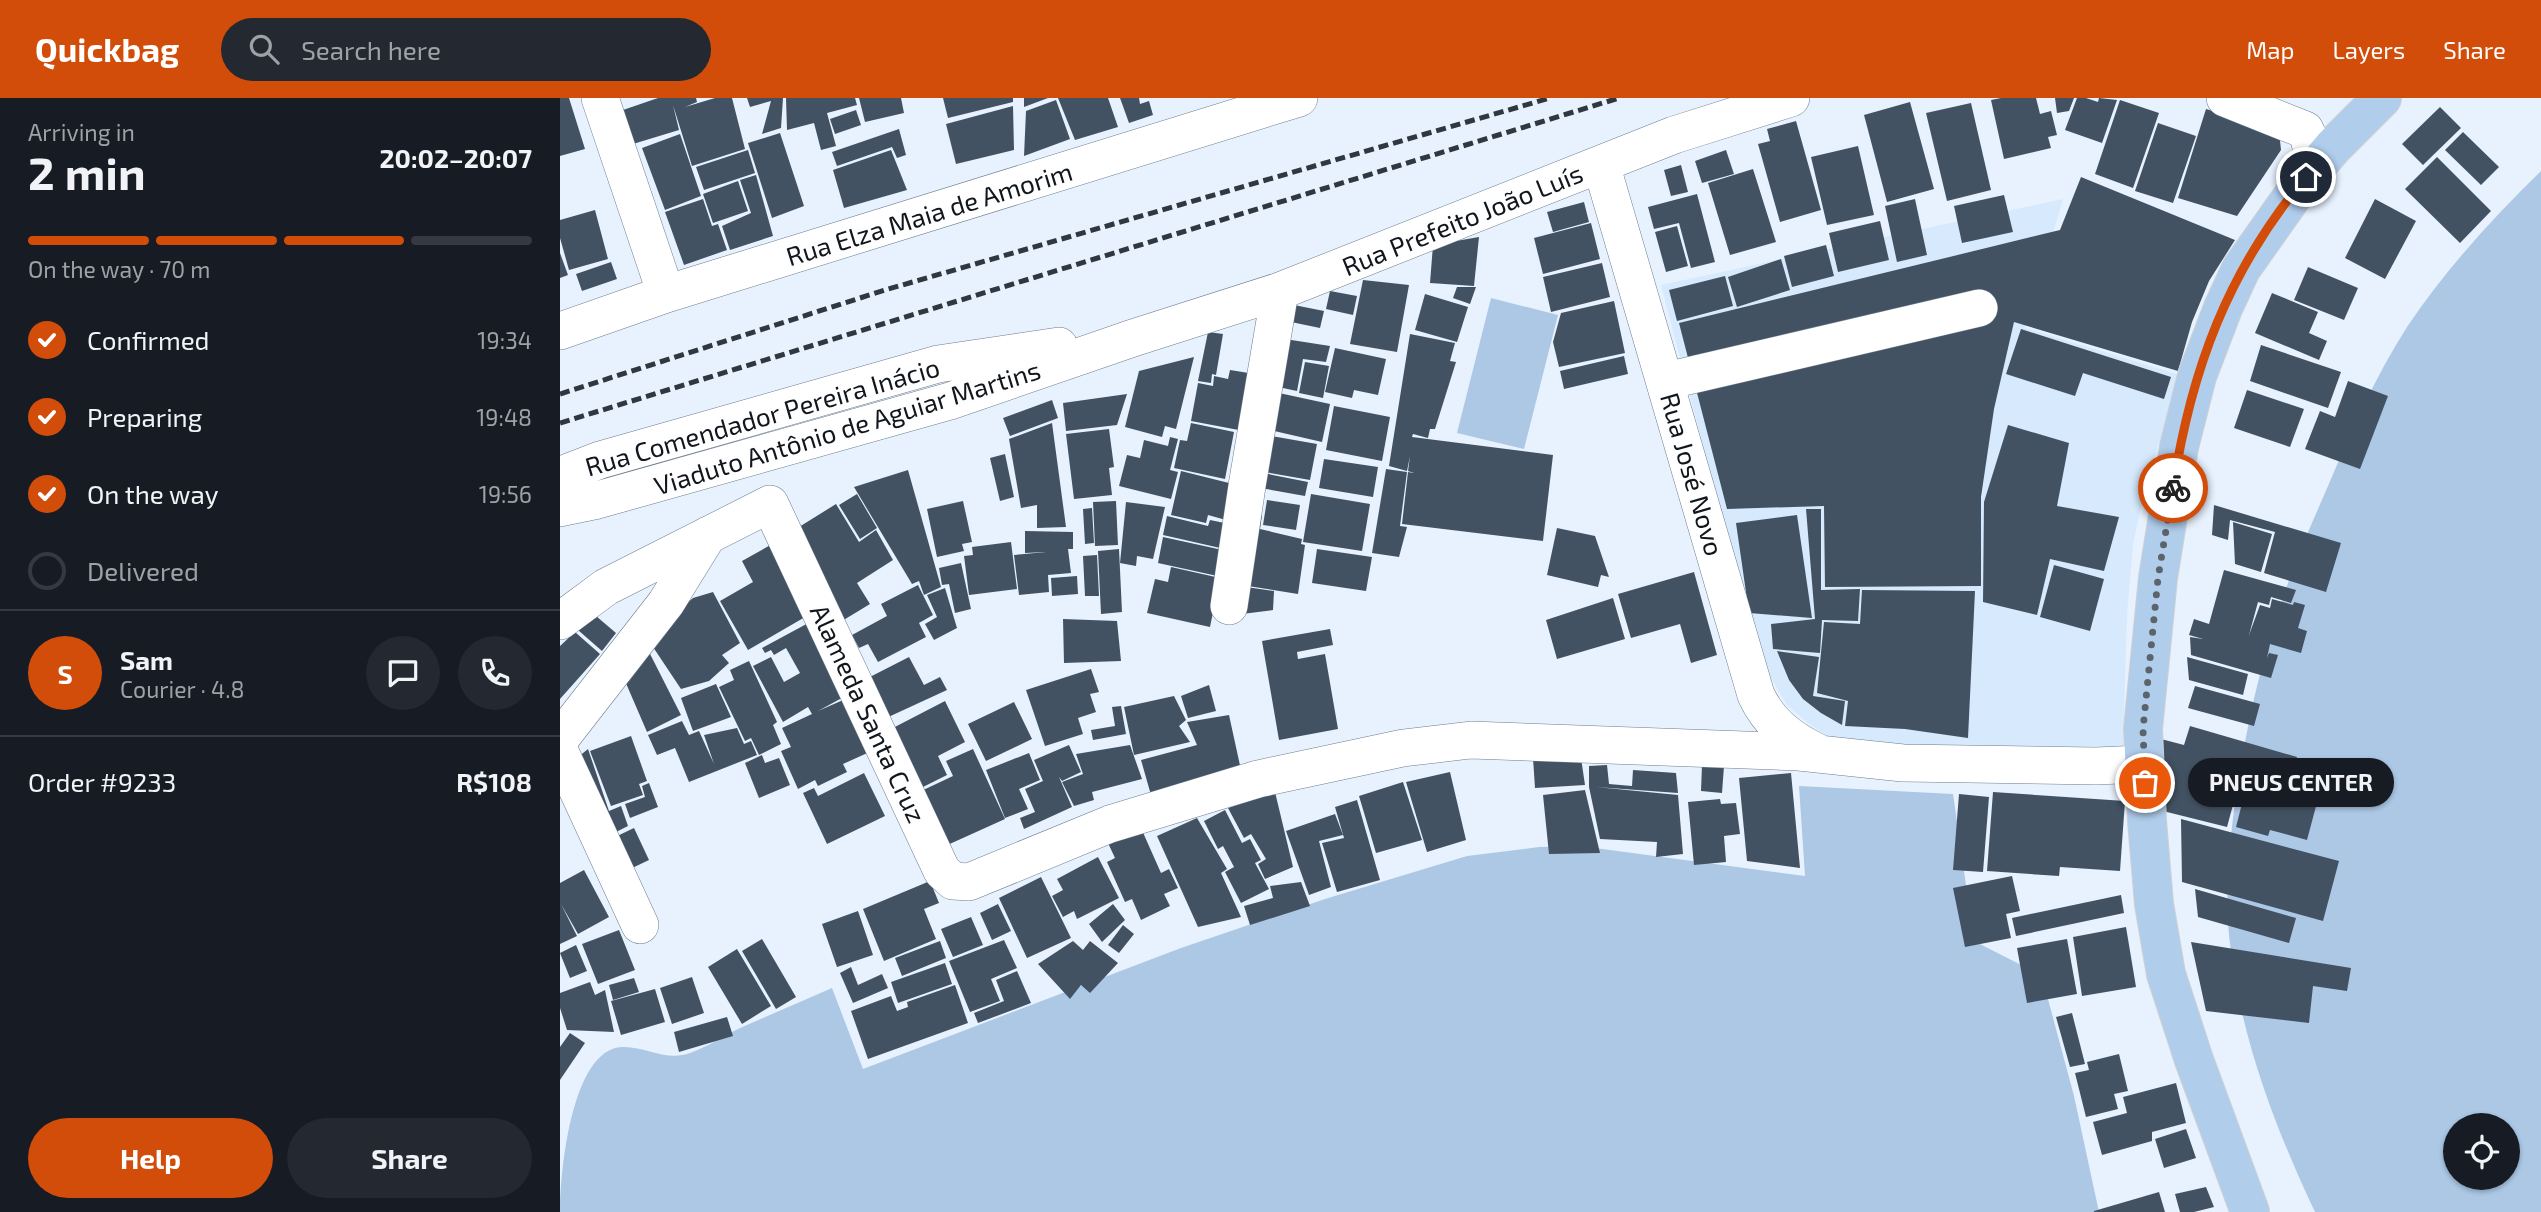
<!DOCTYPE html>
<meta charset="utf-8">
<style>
:root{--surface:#171b24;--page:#242831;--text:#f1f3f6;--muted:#9ea1a6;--line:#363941;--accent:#d24d09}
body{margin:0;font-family:"Exo 2",sans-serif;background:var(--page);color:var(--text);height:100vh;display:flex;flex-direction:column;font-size:26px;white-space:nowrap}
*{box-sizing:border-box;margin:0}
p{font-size:23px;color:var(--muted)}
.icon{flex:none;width:38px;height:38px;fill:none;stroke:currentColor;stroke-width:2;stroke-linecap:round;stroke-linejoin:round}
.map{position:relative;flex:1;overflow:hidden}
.side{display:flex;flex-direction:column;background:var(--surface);width:560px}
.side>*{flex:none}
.controls{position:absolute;left:1883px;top:1015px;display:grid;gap:14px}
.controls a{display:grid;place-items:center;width:77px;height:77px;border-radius:50%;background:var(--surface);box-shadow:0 2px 5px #0004;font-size:35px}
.pin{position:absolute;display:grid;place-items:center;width:60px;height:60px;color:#fff;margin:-30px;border:4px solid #fff;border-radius:50%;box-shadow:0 2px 7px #0007}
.courier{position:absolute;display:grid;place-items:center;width:70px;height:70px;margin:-35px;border:5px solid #d24d09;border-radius:50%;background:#fff;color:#222;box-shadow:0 2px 9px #0007}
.bubble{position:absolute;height:49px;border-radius:24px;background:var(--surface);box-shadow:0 2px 5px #0004;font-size:23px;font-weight:700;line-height:49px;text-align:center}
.summary em{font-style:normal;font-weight:700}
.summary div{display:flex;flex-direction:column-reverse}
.summary{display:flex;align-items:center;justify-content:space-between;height:119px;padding:0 28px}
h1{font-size:46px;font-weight:700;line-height:52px}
.bar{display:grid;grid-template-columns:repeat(4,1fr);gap:10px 7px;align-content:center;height:84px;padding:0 28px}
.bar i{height:9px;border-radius:5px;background:var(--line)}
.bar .active{background:var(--accent)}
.bar p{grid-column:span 4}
.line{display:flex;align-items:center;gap:18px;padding:0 28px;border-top:2px solid var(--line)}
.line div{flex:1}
.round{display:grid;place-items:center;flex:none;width:74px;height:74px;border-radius:37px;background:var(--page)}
ol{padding:0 28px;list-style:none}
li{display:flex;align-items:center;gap:21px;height:77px}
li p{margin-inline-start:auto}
li .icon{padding:7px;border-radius:50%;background:var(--accent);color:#fff;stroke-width:4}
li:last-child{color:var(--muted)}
li i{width:38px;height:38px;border:4px solid var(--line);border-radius:50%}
.cta{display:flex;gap:14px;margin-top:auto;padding:14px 28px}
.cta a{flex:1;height:80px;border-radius:42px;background:var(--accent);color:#fff;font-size:28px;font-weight:700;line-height:80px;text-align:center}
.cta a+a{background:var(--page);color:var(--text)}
header{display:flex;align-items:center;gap:42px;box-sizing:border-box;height:98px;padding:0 35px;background:var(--accent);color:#fff}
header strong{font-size:33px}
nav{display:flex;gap:38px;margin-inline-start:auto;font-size:24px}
.search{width:490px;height:63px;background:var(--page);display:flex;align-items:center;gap:18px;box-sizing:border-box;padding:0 24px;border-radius:38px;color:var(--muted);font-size:26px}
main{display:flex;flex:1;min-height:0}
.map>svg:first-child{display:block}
.built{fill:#d6e9fd}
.green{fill:#acc8e5;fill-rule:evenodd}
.building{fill:#435262}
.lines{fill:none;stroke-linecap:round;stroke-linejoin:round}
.minor-casing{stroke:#6d7d8e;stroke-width:38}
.major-casing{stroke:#cfd0d2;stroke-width:40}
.minor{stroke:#fff;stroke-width:37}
.major{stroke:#b0cdec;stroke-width:38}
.rail{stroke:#30373e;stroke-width:5;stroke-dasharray:10 5;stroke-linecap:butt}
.done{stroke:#5b636b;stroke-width:7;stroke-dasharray:0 12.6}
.route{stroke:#d24d09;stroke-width:9}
.labels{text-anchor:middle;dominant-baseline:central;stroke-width:7;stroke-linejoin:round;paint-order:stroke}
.street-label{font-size:26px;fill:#10161c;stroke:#fefefe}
</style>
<header>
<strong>Quickbag</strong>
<div class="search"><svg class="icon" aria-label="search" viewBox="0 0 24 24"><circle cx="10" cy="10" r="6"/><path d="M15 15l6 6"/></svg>Search here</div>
<nav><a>Map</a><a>Layers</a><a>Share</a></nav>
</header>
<main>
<section class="side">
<div class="summary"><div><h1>2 min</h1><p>Arriving in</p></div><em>20:02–20:07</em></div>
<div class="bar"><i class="active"></i><i class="active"></i><i class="active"></i><i></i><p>On the way · 70 m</p></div>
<ol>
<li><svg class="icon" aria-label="check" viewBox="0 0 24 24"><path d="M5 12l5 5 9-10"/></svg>Confirmed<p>19:34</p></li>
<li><svg class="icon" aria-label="check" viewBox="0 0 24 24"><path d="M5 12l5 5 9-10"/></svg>Preparing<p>19:48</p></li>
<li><svg class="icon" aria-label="check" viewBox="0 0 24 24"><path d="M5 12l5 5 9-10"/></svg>On the way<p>19:56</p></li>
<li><i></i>Delivered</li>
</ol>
<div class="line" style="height:126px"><b class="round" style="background:var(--accent);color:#fff">S</b><div><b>Sam</b><p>Courier · 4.8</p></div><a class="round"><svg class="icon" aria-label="chat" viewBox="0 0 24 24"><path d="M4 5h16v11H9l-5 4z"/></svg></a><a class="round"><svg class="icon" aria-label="phone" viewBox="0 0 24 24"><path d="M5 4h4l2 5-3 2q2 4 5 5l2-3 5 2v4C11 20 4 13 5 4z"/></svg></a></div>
<div class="line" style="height:91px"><div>Order #9233</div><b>R$108</b></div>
<div class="cta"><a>Help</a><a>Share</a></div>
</section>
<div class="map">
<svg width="1981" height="1114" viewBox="0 0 1981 1114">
<rect width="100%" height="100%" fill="#e7f2fe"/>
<path class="built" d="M1503,101L1465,230L1620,277L1586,387L1573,446L1567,516L1563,649L1294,647L1269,639L1248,625L1227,607L1198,558L1101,187Z"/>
<path class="green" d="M1981,73V1114H1755C1713,1025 1679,935 1669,837C1665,792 1669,749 1675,705C1686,627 1704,547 1733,472C1743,444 1756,416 1768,388C1791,334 1815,279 1847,229C1885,172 1932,121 1981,73ZM1895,1027H1948V1080H1895Z
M931,200L998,217L964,351L897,335Z
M1239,688L1393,696L1414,843L1473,873L1485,890L1514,998L1539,1114H0C0,1076 11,951 62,949C86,948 106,964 130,955C147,949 162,939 178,931C209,917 241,904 272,890L303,971L621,850L765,801L907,758L979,749L1020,748L1245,778Z"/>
<path class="building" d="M0,0H9L25,51L0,58Z
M98,0H136L137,4L125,9L155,0H172L185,51L132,68L113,7L119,32L73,46L63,12Z
M187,0H223L221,30L202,36L211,3L190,9Z
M226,0H295L297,7L267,15L276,48L261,52L254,25L227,32Z
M299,0H341L344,15L305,24Z
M383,0H453V4L388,20Z
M464,0H488L464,9Z
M498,0H548L558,29L515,42Z
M560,0H579L580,6L589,3L593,17L569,25Z
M1441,0H1476L1480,16L1491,13L1497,37L1488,39L1491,50L1444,61L1431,2Z
M1495,0H1514L1509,13L1497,15Z
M1517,0H1526L1538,4L1539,0L1557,2L1542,45L1505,32Z
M496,2L510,41L464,58L466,13Z
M1560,2L1599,15L1573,90L1535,76Z
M1350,4L1374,91L1327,104L1304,17Z
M1411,5L1431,92L1387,103L1366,15Z
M453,8L454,52L396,66L386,26Z
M1880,9L1901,30L1863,67L1842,46Z
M1646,11L1719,33L1721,52L1677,118L1618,100Z
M296,12L301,27L275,36L270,21Z
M1236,23L1261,112L1220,124L1198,46L1210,43L1207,31Z
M1598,25L1636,38L1613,105L1575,93Z
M339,31L346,57L337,60L332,49L277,68L272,54Z
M1903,34L1939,69L1921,87L1885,52Z
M220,35L244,108L212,120L188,45Z
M120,36L141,98L105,112L82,50Z
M1298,48L1314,117L1267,127L1251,59Z
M188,52L195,75L144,92L136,69Z
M331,52L347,92L284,110L273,72Z
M1166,52L1174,76L1142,85L1135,63Z
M1877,59L1931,113L1900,145L1845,91Z
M1121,67L1128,94L1111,98L1104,72Z
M1193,71L1216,144L1170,157L1148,85Z
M196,77L213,138L170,152L162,128L191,115L180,82Z
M1521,79L1675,142L1649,183L1632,224L1618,273L1454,224L1434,311L1421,399V488L1265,489L1264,408L1167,411L1119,225L1500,132Z
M178,83L188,113L153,125L143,96Z
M1137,96L1155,164L1131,170L1119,125L1094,131L1088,109Z
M1444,97L1453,134L1402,145L1394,108Z
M143,101L152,128L158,126L167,152L124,167L105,114Z
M1355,101L1367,157L1337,164L1325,108Z
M1815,101L1856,123L1825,181L1785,160Z
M1024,104L1029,124L993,134L987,114Z
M35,112L48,161L9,172L0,140V122Z
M1320,123L1329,162L1278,174L1269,135Z
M1031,125L1040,161L983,176L974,140Z
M1117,128L1128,168L1106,174L1095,134Z
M919,139L914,188L870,185L873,147Z
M1266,147L1274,178L1232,189L1224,158Z
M0,155L8,177L0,180Z
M1221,161L1230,192L1177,209L1168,179Z
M51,164L57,181L22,193L16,176Z
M1042,165L1050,199L991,214L983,179Z
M1748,169L1798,190L1784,222L1734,202Z
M1165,178L1173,208L1117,223L1109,192Z
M803,182L849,187L837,254L790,246Z
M897,189H916L910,206L893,200Z
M770,193L797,198L793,217L766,211Z
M1712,195L1758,214L1749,235L1767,243L1759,262L1695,235Z
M865,196L908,209L897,244L855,232Z
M1054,203L1065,255L999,269L993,244L1001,215Z
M734,207L764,213L760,230L731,224Z
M1461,231L1611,279L1604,301L1523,275L1515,298L1446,276Z
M648,234L663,236L656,277L652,276L651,285L638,283Z
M850,236L895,245L890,263L896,264L875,331H870L868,340L853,336L852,339L993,357L983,443L842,426L848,374L854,375L848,373L850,358L847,373L829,368Z
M725,241L770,248L766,264L743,261L737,293L718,289Z
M1701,247L1781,274L1768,310L1690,283Z
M775,250L826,261L818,297L794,292L792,300L765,294Z
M1064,258L1068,276L1004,291L1000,273Z
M634,259L616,331L605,328L602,339L565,329L579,273Z
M745,264L769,268L763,300L739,295Z
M670,272L695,276L684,333L631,323L638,285L653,288L654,278L668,281Z
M1788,283L1828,298L1800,371L1745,351L1760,313L1775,319Z
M1687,292L1744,311L1730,349L1674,330Z
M719,295L770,306L762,344L710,332Z
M567,296L557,327L506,333L503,305Z
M492,302L498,320L450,338L443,320Z
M774,308L830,319L822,363L766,352Z
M492,325L506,429L477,430V407L461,410L449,341Z
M631,325L674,334L665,381L614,370L620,342L627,343Z
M1448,327L1509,345L1497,408L1559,419L1544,473L1490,461L1477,517L1423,504L1424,404Z
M549,331L554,369L549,370L552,397L514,401L506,336Z
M700,336L757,346L750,382L693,372Z
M610,339L618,341L610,372L618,374L611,401L559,388L567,357L580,360L584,342L608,348Z
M445,356L454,399L440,403L430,360Z
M764,361L818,369L813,399L759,390Z
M826,371L847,374L840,428L847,429L839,459L812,455Z
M348,372L381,489L364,497L359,483L352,486L294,389Z
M621,373L681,388L673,424L648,417L646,425L611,417Z
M693,373L748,384L745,398L690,388Z
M297,396L317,430L300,441L279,407Z
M751,396L810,406L802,453L743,444Z
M707,402L740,407L736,432L703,427Z
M403,403L412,444L402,446L404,453L377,459L367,411Z
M556,403L558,447L535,448L533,404Z
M566,404L605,409L593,461L577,458L576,468L560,465Z
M276,406L299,444L316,432L333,462L297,485L310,506L282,523L231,434Z
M1654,407L1781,445L1766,494L1704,475L1715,434L1670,422L1668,442L1652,437Z
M532,410L534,445L525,446L523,411Z
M1246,411H1261V492L1300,491L1298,523L1262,522L1260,555L1213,551L1211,526L1255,521Z
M685,414L702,417L700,431L742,441L741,446L745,447L738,496L675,486Z
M1237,417L1252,520L1189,515L1176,425Z
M607,418L648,428L650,422L674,427L669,452L603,437Z
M1673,424L1712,436L1701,474L1675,466Z
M997,430L1035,438L1049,479L1041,477L1038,489L987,477Z
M465,433L513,434V451H508L511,475L488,477L489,494L459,497L454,457L486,454L465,455Z
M603,439L667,453L662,479L598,465Z
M451,444L457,491L409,497L404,458L413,457L412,449Z
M214,445L252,515L188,552L160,503L193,484L182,463Z
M559,451L562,514L541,516L538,453Z
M757,451L812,459L806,493L752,485Z
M537,457L539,498H525L523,458Z
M401,465L411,511L395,515L389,486L382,487L379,470Z
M1494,467L1544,481L1530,533L1480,519Z
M611,469L660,480L650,529L587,515L595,481L608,484Z
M1664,472L1736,492L1731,505L1711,499L1709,507L1698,504L1689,537L1700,507L1710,510L1712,501L1733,507L1734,504L1745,507L1738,530L1747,533L1741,555L1710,546L1707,560L1709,555L1718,557L1711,580L1631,557L1630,539L1643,541L1629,537L1634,521L1649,526Z
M1134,474L1157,557L1131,565L1120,526L1071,540L1058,496Z
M517,478L518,496L492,498L491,480Z
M358,487L373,517L359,525L366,539L318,564L308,546L299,550L292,537L327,518L321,506Z
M679,488L714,493L713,512L674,517Z
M385,490L397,530L374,542L365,526L377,519L367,497Z
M1302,492L1415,493L1408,640L1345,631L1285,628L1288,603L1257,595L1264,524L1300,526Z
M153,494L180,545L162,557L169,565L149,583L121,591L87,540L133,500Z
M1053,500L1065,541L997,561L986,522Z
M36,518L56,535L42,553L18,532Z
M503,521L557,523L561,563L504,565Z
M252,523L291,595L258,613L290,599L314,652L283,666L287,674L258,688L255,682L238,691L221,653L231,649L222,630L252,616L248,609L223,624L193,568L211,559L224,584L240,575L226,550L214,557L211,552L205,555L202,550Z
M770,531L773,547L737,554L738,561L765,556L778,631L719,642L702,543Z
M15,534L40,556L0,601V548Z
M87,550L121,617L87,634L65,583Z
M1217,553L1259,559L1253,598L1285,603L1282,627L1261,615L1243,601L1229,582Z
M349,559L364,587L380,579L387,592L324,621L304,582Z
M1627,559L1688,576L1683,597L1629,582Z
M189,563L217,624L213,627L221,646L199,657L191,640L185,643L159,589L174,582L170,572Z
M531,571L539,594L530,596L536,614L518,620L523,636L485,648L466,592Z
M156,586L171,619L133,633L121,600Z
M649,587L656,613L628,620L621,598Z
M1635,588L1700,606L1694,628L1628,610Z
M614,598L626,622L619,628L630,644L574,657L564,609Z
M385,603L405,644L378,658L387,677L359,691L329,632Z
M454,604L472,641L426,663L408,626Z
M561,608L566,636L533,642L531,632L555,628L552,609Z
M669,617L681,672L591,697L581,662L637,647L627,624Z
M122,623L129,637L139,633L154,666L144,637L177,630L184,646L191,643L197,657L129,684L115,650L97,657L88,637Z
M1630,628L1737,659L1730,684L1683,670L1667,729L1603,713L1601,641L1624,647Z
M71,638L87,683L79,686L83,697L51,708L30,653Z
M509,647L521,674L502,683L499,679L512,709L464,731L460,720L475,714L465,691L483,683L474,662Z
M570,647L582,681L532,694L534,702L514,708L502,684L523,676L516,656Z
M28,651L49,713L61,708L68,728L50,737L12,664Z
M413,651L445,721L383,749L359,694L393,678L386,663Z
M469,655L480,682L459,691L468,711L445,720L426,672Z
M202,657L205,665L219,660L230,687L199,700L185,665Z
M973,660H1021L1025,687L975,690Z
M1047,667L1049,686L1072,688L1073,672L1116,675L1118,695L1036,689L1118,697L1123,756L1096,759L1097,744L1040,741L1029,689V668Z
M1142,667L1164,668L1162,695L1141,693Z
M890,674L906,742L867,754L846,684Z
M304,675L325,718L267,746L243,695L254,690L258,698Z
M1231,675L1240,770L1187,763L1179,680Z
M1689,678L1759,697L1747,742L1710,732L1708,738L1676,729Z
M843,684L862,742L816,755L799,698Z
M89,685L98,709L70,720L65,706L85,699L82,688Z
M1025,692L1040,755L989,756L983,697Z
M715,694L733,769L705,781L698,766L706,761L691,736L684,740L668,710Z
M1433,694L1565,703L1560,773L1500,769L1499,778L1427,773Z
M1399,696L1429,699L1423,774L1393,772Z
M1160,701L1161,706L1176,705L1180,736L1164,738L1166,764L1134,767L1128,704Z
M797,702L820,782L777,794L762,745L784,740L775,709Z
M665,712L682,745L690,741L701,762L695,765L709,791L681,805L665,774L674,769L663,748L658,751L644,723Z
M775,716L783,737L759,743L771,789L749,797L726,733Z
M637,720L667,771L661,775L681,819L638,829L597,738Z
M1621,721L1779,763L1763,823L1622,784Z
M74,730L89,762L68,772L53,740Z
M581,730L601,775L609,771L618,790L604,796L610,808L581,822L572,801L565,804L547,764L555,760L548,745Z
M538,759L559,800L517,821L514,813L503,819L492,798L503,792L497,781Z
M24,772L49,819L18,836L1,806L17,838L0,846V785Z
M1452,778L1460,813L1446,816L1451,840L1405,849L1393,790Z
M481,779L511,840L467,860L439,800Z
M370,783L379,805L364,811L376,841L324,863L303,811Z
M741,784L750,808L690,827L684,808L713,800L710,788Z
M1635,791L1736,820L1729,845L1638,819Z
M1561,797L1564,815L1456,838L1452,820Z
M438,806L451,833L432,842L420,815Z
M553,806L565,822L542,844L529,826Z
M298,813L313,857L277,869L262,826Z
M411,819L423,847L393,859L381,831Z
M563,827L574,836L559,855L548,847Z
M1566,829L1576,889L1522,898L1513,839Z
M59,832L75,872L38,886L22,846Z
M202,841L236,899L216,911L182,853Z
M1507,841L1517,896L1467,905L1457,850Z
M444,842L457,870L431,881L440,903L410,914L389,863Z
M380,843L386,860L342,878L335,860Z
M513,843L523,852L530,843L558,865L530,895L521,887L510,901L478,866Z
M1631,844L1791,870L1787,893L1753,888L1749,925L1646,913Z
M16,847L27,873L10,880L0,855Z
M177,851L211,908L182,926L148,869Z
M385,865L392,886L338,905L331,884Z
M291,869L298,887L322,876L328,890L293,905L280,875Z
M457,873L471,905L418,925L414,915L444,903L436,882Z
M132,879L144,915L112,926L100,890Z
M74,880L79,894L53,902L49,887Z
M30,884L35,897L45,892L54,934L7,932L0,910V895Z
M395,887L408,925L308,961L291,913L331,898L337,913L348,909L347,904Z
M95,891L105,924L61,937L51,903Z
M1512,915L1525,966L1510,969L1496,919Z
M167,919L173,938L119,954L114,934Z
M10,935L25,945L0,982V949Z
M1559,956L1568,993L1554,996L1558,1011L1526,1019L1515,975L1529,972L1527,964Z
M1616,985L1626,1025L1592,1034V1043L1542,1057L1533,1024L1567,1015L1563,999Z
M1626,1031L1636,1060L1604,1070L1595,1041Z
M1646,1089L1654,1109L1634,1114H1620L1615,1096Z
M1599,1094L1605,1114H1534V1113Z"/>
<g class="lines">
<defs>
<path id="minor" d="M40,0L106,196
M1665,0L1745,32C1754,48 1752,61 1747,79
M1041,66L1196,597C1209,625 1230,641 1257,654
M0,233L106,196L739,0
M1106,283L1419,210
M0,380L9,374L40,362L378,266L499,248
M0,410L34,403L390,303L573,240L720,193L1114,37L1231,0
M669,508L687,388L720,193
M0,523L46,489L210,406L382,773L393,783L409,784L550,726L698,681L843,650L911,642L1239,654L1343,665L1536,668L1583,666
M0,641L106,505L148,437
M0,654L80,827"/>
<path id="major" d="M1690,1114L1634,962L1606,876L1594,806L1587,723L1583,631L1598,480L1619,349L1637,278L1663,210L1681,171L1739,89L1773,49L1822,0"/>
</defs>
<use href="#minor" class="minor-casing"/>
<use href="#major" class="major-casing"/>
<use href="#minor" class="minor"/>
<use href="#major" class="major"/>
<path class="rail" d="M0,296L325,192L990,0
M0,325L1059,0"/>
</g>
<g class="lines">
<path class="done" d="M1585,685L1583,631L1598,480L1613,390"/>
<path class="route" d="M1613,390C1631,272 1668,172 1746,79"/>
</g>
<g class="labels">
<g class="street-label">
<text transform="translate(369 115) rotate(-17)">Rua Elza Maia de Amorim</text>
<text transform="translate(902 121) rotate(-22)">Rua Prefeito João Luís</text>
<text transform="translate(202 318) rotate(-16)">Rua Comendador Pereira Inácio</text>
<text transform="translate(287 329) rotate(-17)">Viaduto Antônio de Aguiar Martins</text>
<text transform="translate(1133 376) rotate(74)">Rua José Novo</text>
<text transform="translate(309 615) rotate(65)">Alameda Santa Cruz</text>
</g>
</g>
</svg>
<div class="controls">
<a><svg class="icon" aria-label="locate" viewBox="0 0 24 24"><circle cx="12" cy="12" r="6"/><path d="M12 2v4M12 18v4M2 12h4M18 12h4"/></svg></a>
</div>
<div class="pin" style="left:1585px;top:685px;background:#ea580c"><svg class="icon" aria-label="bag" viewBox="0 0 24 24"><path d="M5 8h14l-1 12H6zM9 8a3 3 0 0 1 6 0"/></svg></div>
<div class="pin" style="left:1746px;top:79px;background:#1f2937"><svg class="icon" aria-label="home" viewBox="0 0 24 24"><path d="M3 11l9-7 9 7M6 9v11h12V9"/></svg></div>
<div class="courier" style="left:1613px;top:390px"><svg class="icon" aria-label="bike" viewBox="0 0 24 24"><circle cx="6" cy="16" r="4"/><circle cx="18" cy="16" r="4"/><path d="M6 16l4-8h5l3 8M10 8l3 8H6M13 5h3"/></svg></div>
<div class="bubble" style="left:1628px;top:660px;width:206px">PNEUS CENTER</div>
</div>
</main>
